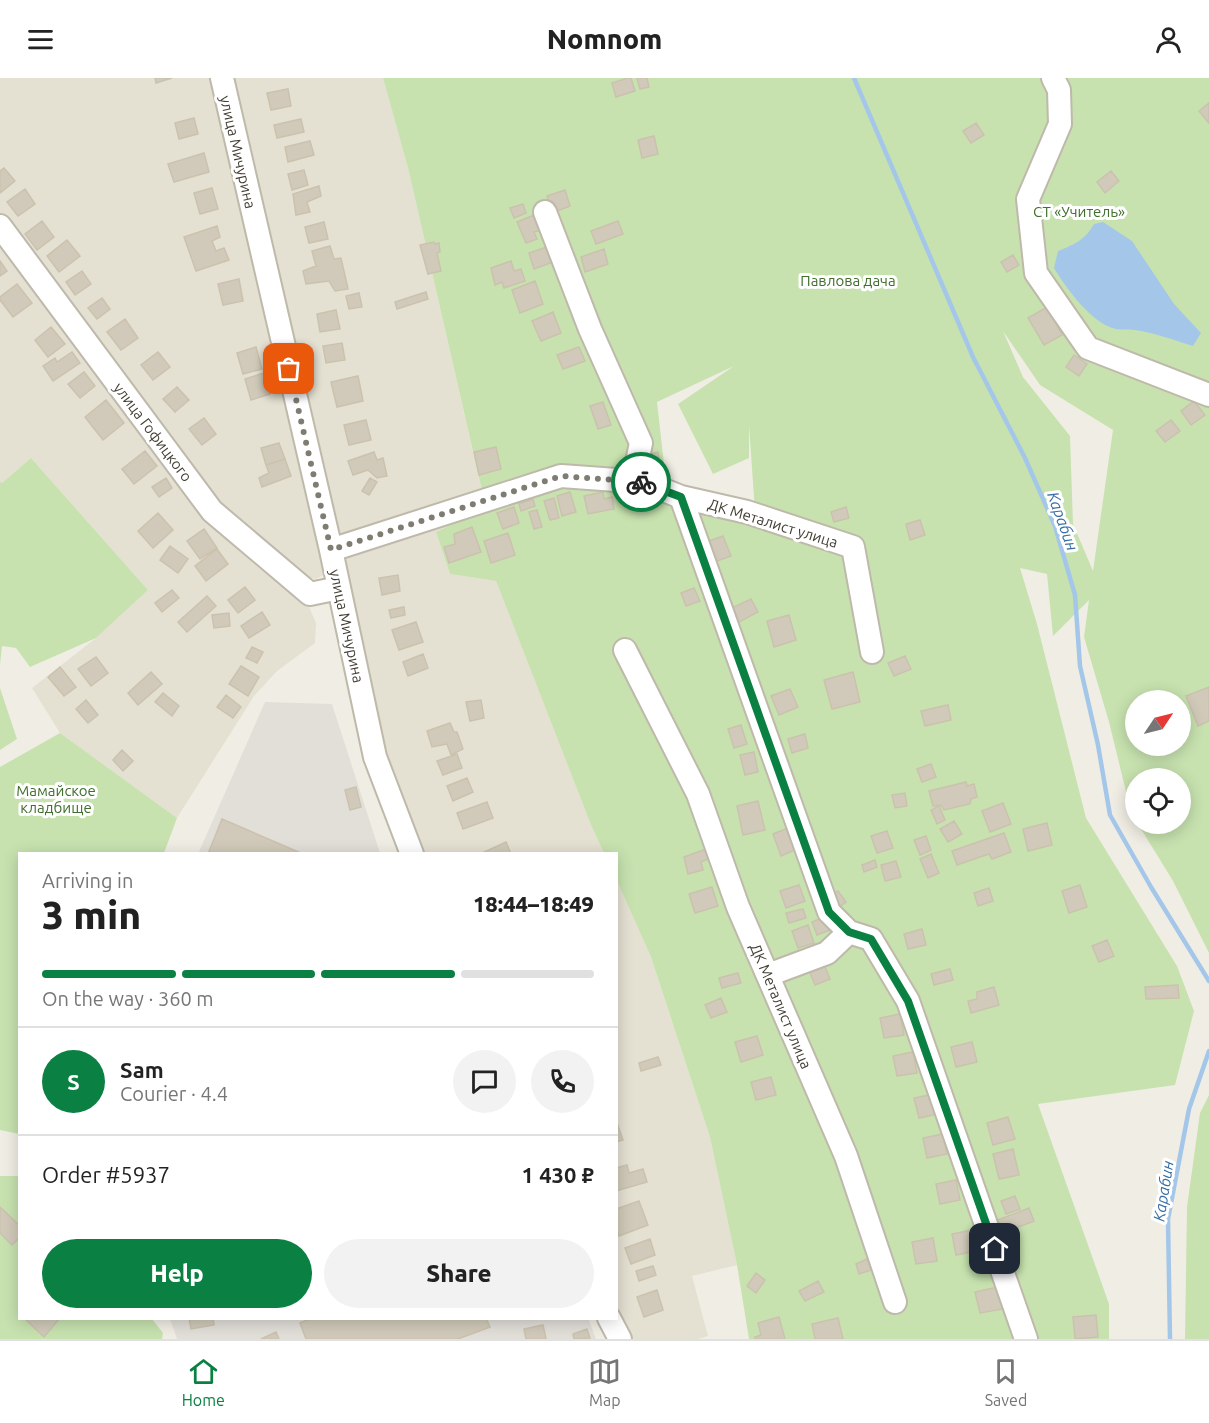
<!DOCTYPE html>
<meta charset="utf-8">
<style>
:root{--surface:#fff;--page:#f2f2f2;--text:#222;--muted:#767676;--line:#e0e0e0;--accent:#0b8043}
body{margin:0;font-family:Ubuntu,sans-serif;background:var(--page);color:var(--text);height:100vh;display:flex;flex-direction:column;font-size:22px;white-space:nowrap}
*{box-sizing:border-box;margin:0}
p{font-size:20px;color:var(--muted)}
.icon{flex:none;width:33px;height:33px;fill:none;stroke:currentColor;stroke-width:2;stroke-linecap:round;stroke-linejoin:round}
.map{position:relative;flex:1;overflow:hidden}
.details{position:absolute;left:18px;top:774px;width:600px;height:468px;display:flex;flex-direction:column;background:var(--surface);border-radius:0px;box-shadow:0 3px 15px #0003}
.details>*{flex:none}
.needle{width:39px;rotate:55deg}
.fabs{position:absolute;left:1125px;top:612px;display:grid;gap:12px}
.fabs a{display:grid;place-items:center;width:66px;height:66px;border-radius:50%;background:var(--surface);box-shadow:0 3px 15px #0003;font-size:30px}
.pin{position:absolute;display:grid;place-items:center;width:51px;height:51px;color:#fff;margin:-26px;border-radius:12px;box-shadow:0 3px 9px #0006}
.courier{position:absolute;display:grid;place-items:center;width:60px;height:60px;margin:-30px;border:4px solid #0b8043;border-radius:50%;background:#fff;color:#222;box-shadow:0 2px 8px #0007}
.overview em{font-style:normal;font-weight:800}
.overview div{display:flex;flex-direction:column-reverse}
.overview{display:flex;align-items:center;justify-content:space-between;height:102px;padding:0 24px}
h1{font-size:39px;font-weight:800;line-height:45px}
.bar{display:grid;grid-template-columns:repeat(4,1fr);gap:9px 6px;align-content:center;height:72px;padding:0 24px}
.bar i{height:8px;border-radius:4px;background:var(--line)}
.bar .active{background:var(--accent)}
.bar p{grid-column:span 4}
.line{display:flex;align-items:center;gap:15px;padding:0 24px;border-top:2px solid var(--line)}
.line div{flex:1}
.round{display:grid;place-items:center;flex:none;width:63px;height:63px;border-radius:32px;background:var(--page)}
.cta{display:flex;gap:12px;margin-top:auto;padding:12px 24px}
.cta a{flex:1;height:69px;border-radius:36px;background:var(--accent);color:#fff;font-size:24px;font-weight:800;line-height:69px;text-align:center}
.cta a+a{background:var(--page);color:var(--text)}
header{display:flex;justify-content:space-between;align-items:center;height:78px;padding:0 24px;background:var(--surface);font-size:27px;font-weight:800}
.menu{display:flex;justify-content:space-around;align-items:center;height:84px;border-top:2px solid var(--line);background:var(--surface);font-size:16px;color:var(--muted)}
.menu a{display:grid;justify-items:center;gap:3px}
.menu .active{color:var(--accent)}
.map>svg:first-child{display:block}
.residential{fill:#e4e0d2}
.industrial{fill:#e2dfd9}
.green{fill:#c7e2af;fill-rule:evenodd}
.water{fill:#a4c7e9}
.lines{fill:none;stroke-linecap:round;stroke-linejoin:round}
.stream{stroke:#a4c7e9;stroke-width:4.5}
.building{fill:#d1caba;stroke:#cbc2ae;stroke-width:1.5}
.minor-casing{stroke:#beb9aa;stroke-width:26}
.minor{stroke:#fff;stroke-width:22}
.done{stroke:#7f7c72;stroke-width:6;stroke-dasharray:0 10.8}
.route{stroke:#0b8043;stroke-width:8}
.labels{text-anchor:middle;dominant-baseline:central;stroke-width:6;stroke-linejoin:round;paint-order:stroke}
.street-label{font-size:15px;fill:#423e34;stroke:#fff}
.park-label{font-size:15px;fill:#406e2d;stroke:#fff}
.water-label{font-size:16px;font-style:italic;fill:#376da4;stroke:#fff}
</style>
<header><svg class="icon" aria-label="menu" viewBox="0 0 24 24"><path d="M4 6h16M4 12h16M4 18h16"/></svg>Nomnom<svg class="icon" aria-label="person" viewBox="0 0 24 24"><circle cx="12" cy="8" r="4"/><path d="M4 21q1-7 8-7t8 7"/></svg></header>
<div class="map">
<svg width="1209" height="1261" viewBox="0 0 1209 1261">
<rect width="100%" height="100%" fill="#f0eee4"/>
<path class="residential" d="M0,0H214L327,495L316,501L306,499L232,442L0,138Z
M229,0H383L408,90L486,431L436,454L450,496L496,503L591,747L604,775H419L393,712Z
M0,164L219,456L291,509L309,529L316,545L315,565L277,593L254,618L177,740L60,655L32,610L96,560L148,512L31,380L1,406L0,404Z
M617,803L651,879L710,1059L737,1187L692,1198L708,1258L698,1261H632L616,1241Z"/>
<path class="industrial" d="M265,624L332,626L380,775L198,776Z
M588,1240L596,1261H177L170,1241Z"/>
<path class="green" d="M383,0H1209V875L1173,803L1138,746H1180V700H1136L1135,742L1131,734L1109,644L1084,559L1089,522L1053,558L1047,496L1020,490L1037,546L1086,740L1177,888L1194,933L1175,1007L1038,1026L1109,1226V1261H749L737,1187L710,1059L651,879L617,803L616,776L604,775L591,747L496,503L450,496L436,454L486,430L408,90ZM1003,253L1040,307L1113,352L1093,493L1073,446L1070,358L1023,299ZM734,288L678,326L713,396L749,380V347L756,448L668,422L657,324ZM1136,622H1180V668H1136Z
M31,380L148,512L96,560L30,589L16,570L2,568L0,587V404L2,405Z
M0,610L17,661L0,672Z
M60,655L177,740L164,775L20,776L19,1056L0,1052V689Z
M1209,1017V1261H1185L1187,1129L1200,1035Z
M0,1098H19L20,1240L152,1241L163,1255L162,1261H0Z"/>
<path class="water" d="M1103,144L1132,163L1174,226L1201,255L1193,268C1174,262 1155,255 1135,252C1129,251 1122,252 1116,251C1092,246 1066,210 1054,190L1058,173C1074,167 1086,161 1094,146Z"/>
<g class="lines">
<path class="stream" d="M854,0L973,279L1025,380L1055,448L1075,517L1080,588L1098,667L1110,737L1151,809L1209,903
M1170,1261L1168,1141L1189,1031L1209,973"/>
</g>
<path class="building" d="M155,0H172L156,5Z
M628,0H631L635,13L616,19L612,5Z
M637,0H647L649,9L640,11Z
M288,11L291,28L271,32L267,15Z
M1209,25V45L1199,33Z
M194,40L198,56L179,61L175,45Z
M301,41L304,54L277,60L274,47Z
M976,45L984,57L971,65L963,53Z
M654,58L658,76L642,80L638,62Z
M310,63L314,77L288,84L285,69Z
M204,75L209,94L174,104L168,86Z
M4,90L15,103L0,115V93Z
M304,92L308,107L292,112L288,96Z
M1111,93L1119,103L1105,115L1097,104Z
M319,108L321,118L307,124L310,134L296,137L293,116Z
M212,110L218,131L200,136L194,115Z
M25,111L35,126L18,138L7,124Z
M565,112L570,128L552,135L547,118Z
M523,126L526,135L514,140L510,130Z
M534,137L541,152L534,154L537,161L526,165L517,144Z
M42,143L54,159L37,172L25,156Z
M618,143L623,156L596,166L591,153Z
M324,144L328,161L309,165L305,149Z
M217,148L220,159L212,163L216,173L224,170L229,182L196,193L184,159Z
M67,162L80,178L59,194L47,178Z
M434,164L435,166L439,165L440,174L437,175L441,193L428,196L420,167Z
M330,168L334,181L341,180L348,211L335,213L329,203L306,206L303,193L316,188L312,173Z
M547,169L553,184L534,191L529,175Z
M604,171L608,186L585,194L581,179Z
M1013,177L1019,187L1007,194L1001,184Z
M0,183L7,193L0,198Z
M511,183L514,193L521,191L525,203L504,210L502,204L495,207L491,190Z
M82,193L91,206L75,217L66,204Z
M239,201L243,223L223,227L218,206Z
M535,203L543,226L520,235L512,212Z
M17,206L32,225L13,239L0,222V219Z
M426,214L428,221L397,231L395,224Z
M359,215L362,229L349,231L346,218Z
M102,220L110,231L97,241L88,230Z
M1047,229L1062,257L1044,267L1028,240Z
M336,232L340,251L320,254L317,236Z
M553,234L561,255L541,263L532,243Z
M125,241L138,260L121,272L107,254Z
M51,249L65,266L48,279L35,262Z
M342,265L345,282L326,285L323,268Z
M256,269L262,291L243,296L237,275Z
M579,269L585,283L563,291L557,277Z
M72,274L80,285L53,303L43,288L55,280L57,284Z
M158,274L170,289L153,302L141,287Z
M1074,277L1087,286L1079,298L1066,289Z
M84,294L95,308L80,320L68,306Z
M264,295L270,316L251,322L245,301Z
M358,298L363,323L337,329L331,304Z
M177,309L189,322L175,334L163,321Z
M106,322L124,345L103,362L85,339Z
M1194,323L1205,337L1191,347L1181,333Z
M603,324L611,347L598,351L590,328Z
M204,340L216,356L202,367L189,351Z
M366,342L371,362L349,367L344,347Z
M1171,342L1180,353L1165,364L1156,353Z
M279,365L285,381L266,387L261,370Z
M496,369L501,391L479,397L474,374Z
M145,373L157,388L134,406L122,391Z
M374,374L377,382L383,380L387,398L377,400L368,392L353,397L348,383Z
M658,374L661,395L650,397L647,377Z
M285,381L291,398L262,409L259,400L269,395L266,387Z
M166,400L172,410L159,419L152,409Z
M370,400L377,404L369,417L362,413Z
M570,414L576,434L562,438L557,418Z
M603,414L604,421L612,419L614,431L588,436L584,418Z
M554,420L559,440L550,442L544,423Z
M533,421L535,428L521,433L519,426Z
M514,429L519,445L503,451L497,435Z
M846,429L849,440L834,444L831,434Z
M537,432L542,449L534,451L529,434Z
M158,435L173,452L153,470L138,453Z
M920,442L925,457L910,462L906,446Z
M472,449L481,474L449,485L444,469L455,466L454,456Z
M204,451L217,470L200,481L187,463Z
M508,455L515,477L491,485L484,463Z
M723,458L731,478L714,484L706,464Z
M170,468L188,481L178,495L160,482Z
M217,471L228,486L206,503L195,488Z
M398,497L400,513L382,517L379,500Z
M245,509L255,522L238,535L228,522Z
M694,510L700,523L686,528L681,515Z
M172,512L179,520L162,534L155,525Z
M207,518L216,528L187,554L178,544Z
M751,521L758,534L739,544L732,530Z
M404,529L405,537L391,540L389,532Z
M262,534L270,547L249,560L241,548Z
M229,535L230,548L214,550L212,537Z
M789,537L796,562L774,569L767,543Z
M416,544L423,564L399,572L392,552Z
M252,569L263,574L257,585L246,580Z
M423,576L428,590L408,598L403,584Z
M905,578L911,591L894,598L888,585Z
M96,579L108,595L91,608L78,591Z
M241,588L259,599L248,618L229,606Z
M60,589L76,609L64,618L48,599Z
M151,594L162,606L138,627L128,615Z
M853,594L860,624L832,631L824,602Z
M1209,609V643L1198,648L1186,618Z
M790,611L798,629L779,637L771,618Z
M163,615L179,628L172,638L155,624Z
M226,617L241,629L233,640L217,629Z
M86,622L98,637L88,645L76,631Z
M481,622L484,640L470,643L466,624Z
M948,627L951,642L925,648L921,633Z
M450,645L454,654H457L463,671L451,677L447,666L432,669L427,653Z
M741,647L747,666L734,670L728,651Z
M805,656L808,670L792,675L788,661Z
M122,672L133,683L123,693L113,682Z
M754,674L758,694L745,697L740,677Z
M457,676L462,690L443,697L437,683Z
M931,686L936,699L922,704L917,691Z
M467,700L473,714L453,723L447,708Z
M966,704L967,708L974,706L977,719L971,721L970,726L944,732L941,727L933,728L929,713Z
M356,709L361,729L350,732L345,712Z
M905,715L907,728L895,730L892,717Z
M758,723L765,752L743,757L737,728Z
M487,724L493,740L463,751L457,735Z
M1003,725L1011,746L990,754L982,733Z
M939,728L945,742L937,746L931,732Z
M222,741L303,776H208Z
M954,743L962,756L948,764L940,751Z
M1047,745L1052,767L1028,773L1023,751Z
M788,750L797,771L781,778L773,756Z
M887,753L893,770L877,775L871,758Z
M1004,755L1011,774L992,781L989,776L957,787L952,773Z
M926,758L931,772L920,777L914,762Z
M506,764L511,776H480Z
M706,771L710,780L701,784L703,792L688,796L684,779Z
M931,776L939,795L928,800L920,781Z
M875,782L877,789L864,794L862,787Z
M896,783L901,799L885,803L881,787Z
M799,807L805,823L786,830L780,813Z
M1080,807L1087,829L1069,835L1062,813Z
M712,809L718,828L695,835L689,816Z
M989,810L993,823L978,828L974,815Z
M838,813L846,824L838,830L829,819Z
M803,831L806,840L789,845L786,835Z
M824,839L830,852L817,857L812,844Z
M808,847L814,865L798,870L792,853Z
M922,851L926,867L908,871L904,856Z
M1107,862L1114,878L1099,884L1092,868Z
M824,886L830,901L815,907L809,892Z
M950,891L953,902L934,907L931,896Z
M738,895L741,905L722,910L719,900Z
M1178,907L1179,920L1146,921L1145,909Z
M994,909L999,927L971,935L968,923L977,921V914Z
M721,920L727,934L711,940L705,927Z
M900,936L904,957L884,960L880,940Z
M757,958L763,977L741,984L735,964Z
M972,964L977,984L956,989L951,969Z
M913,974L917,995L897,998L893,978Z
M658,979L661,987L641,993L639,985Z
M771,999L776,1017L756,1022L751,1004Z
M934,1016L938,1036L919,1040L914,1020Z
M1008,1039L1015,1061L993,1067L987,1045Z
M616,1042L623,1062L616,1064Z
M943,1056L947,1076L927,1080L923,1060Z
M1013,1071L1019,1097L999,1101L993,1076Z
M627,1087L629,1095L643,1091L647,1104L616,1113V1090Z
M956,1102L960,1122L940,1126L936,1106Z
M1015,1118L1020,1131L1006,1136L1001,1123Z
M639,1123L648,1147L619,1158L616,1150V1131Z
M0,1129L20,1148V1159L12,1167L0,1155Z
M1029,1130L1034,1143L1003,1155L998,1142Z
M972,1152L976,1173L956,1177L952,1156Z
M933,1160L937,1183L916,1186L912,1164Z
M650,1161L655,1177L631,1186L625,1170Z
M867,1181L871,1192L859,1196L856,1186Z
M653,1188L656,1197L639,1203L636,1193Z
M756,1195L765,1202L756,1215L747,1208Z
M818,1203L824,1214L805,1223L799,1213Z
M998,1209L1003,1231L980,1235L975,1214Z
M657,1212L663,1232L644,1239L637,1219Z
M1096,1237L1098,1259L1075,1261L1073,1239Z
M779,1239L785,1261H755V1259L761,1257L758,1245Z
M24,1240H58L59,1241L44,1259Z
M189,1240H213L214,1247L191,1251Z
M312,1240H486L490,1249L458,1261H306L300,1245Z
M838,1240L843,1261H815L812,1246Z
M543,1247L546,1261H526L524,1251Z
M587,1251L590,1260L574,1261L573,1256Z
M276,1254L279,1261H261Z"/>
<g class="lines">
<defs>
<path id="minor" d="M222,0L331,472L375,679L412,776
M1053,0L1059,12L1060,46L1028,121L1036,195L1088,270L1209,317
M545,134L590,251L641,365L633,403
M0,148L212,433L310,516L339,510
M681,419L829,834L849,854L871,861L908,923L1026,1261
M331,472L561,398L644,404L681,419L747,434L853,469L872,574
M625,572L698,716L738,829L846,1078L895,1224
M768,897L827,875L849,854
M609,1240L620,1261"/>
</defs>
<use href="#minor" class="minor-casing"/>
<use href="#minor" class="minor"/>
</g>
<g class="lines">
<path class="done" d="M289,291L331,472L561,398L641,404"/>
<path class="route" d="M641,404L681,419L829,834L849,854L871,861L908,923L995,1171"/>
</g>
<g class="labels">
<g class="street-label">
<text transform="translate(238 74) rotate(77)">улица Мичурина</text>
<text transform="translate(153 354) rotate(53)">улица Гофицкого</text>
<text transform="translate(773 445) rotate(17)">ДК Металист улица</text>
<text transform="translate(347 548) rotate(78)">улица Мичурина</text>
<text transform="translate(781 928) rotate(67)">ДК Металист улица</text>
</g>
<g class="park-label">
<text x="1079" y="133">СТ «Учитель»</text>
<text x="848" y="202">Павлова дача</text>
<text x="56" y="712">Мамайское<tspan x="56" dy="17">кладбище</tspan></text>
</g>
<g class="water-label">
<text transform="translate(1063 443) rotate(70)">Карабин</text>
<text transform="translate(1163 1113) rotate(-81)">Карабин</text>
</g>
</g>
</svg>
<div class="fabs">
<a><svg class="needle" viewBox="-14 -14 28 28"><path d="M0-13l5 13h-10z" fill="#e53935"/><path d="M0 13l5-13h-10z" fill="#767676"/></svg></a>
<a><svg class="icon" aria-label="locate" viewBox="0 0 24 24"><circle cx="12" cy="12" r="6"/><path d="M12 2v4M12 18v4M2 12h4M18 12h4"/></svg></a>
</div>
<div class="pin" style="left:289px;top:291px;background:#ea580c"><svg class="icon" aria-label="bag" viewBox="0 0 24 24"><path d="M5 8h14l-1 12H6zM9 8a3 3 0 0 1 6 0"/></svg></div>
<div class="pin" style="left:995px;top:1171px;background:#1f2937"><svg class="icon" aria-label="home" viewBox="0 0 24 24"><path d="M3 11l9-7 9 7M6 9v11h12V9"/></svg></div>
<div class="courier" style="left:641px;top:404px"><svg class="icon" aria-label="bike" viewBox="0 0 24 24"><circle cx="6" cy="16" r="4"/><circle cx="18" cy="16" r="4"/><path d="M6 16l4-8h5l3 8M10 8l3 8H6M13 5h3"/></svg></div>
<section class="details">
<div class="overview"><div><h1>3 min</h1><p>Arriving in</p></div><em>18:44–18:49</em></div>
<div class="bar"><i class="active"></i><i class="active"></i><i class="active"></i><i></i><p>On the way · 360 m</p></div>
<div class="line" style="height:108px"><b class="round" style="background:var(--accent);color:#fff">S</b><div><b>Sam</b><p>Courier · 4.4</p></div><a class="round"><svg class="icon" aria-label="chat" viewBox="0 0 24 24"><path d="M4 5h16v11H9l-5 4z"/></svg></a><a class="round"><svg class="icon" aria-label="phone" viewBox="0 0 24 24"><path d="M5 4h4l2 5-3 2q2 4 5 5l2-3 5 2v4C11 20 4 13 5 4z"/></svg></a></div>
<div class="line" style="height:78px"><div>Order #5937</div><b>1 430 ₽</b></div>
<div class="cta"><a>Help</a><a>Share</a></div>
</section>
</div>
<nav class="menu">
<a class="active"><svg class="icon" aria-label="home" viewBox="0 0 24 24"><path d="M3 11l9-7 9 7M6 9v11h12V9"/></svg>Home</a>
<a><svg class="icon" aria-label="map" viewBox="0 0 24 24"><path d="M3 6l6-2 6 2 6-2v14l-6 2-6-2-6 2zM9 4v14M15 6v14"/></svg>Map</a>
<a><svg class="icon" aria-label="saved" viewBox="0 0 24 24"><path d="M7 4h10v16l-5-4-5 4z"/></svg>Saved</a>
</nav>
